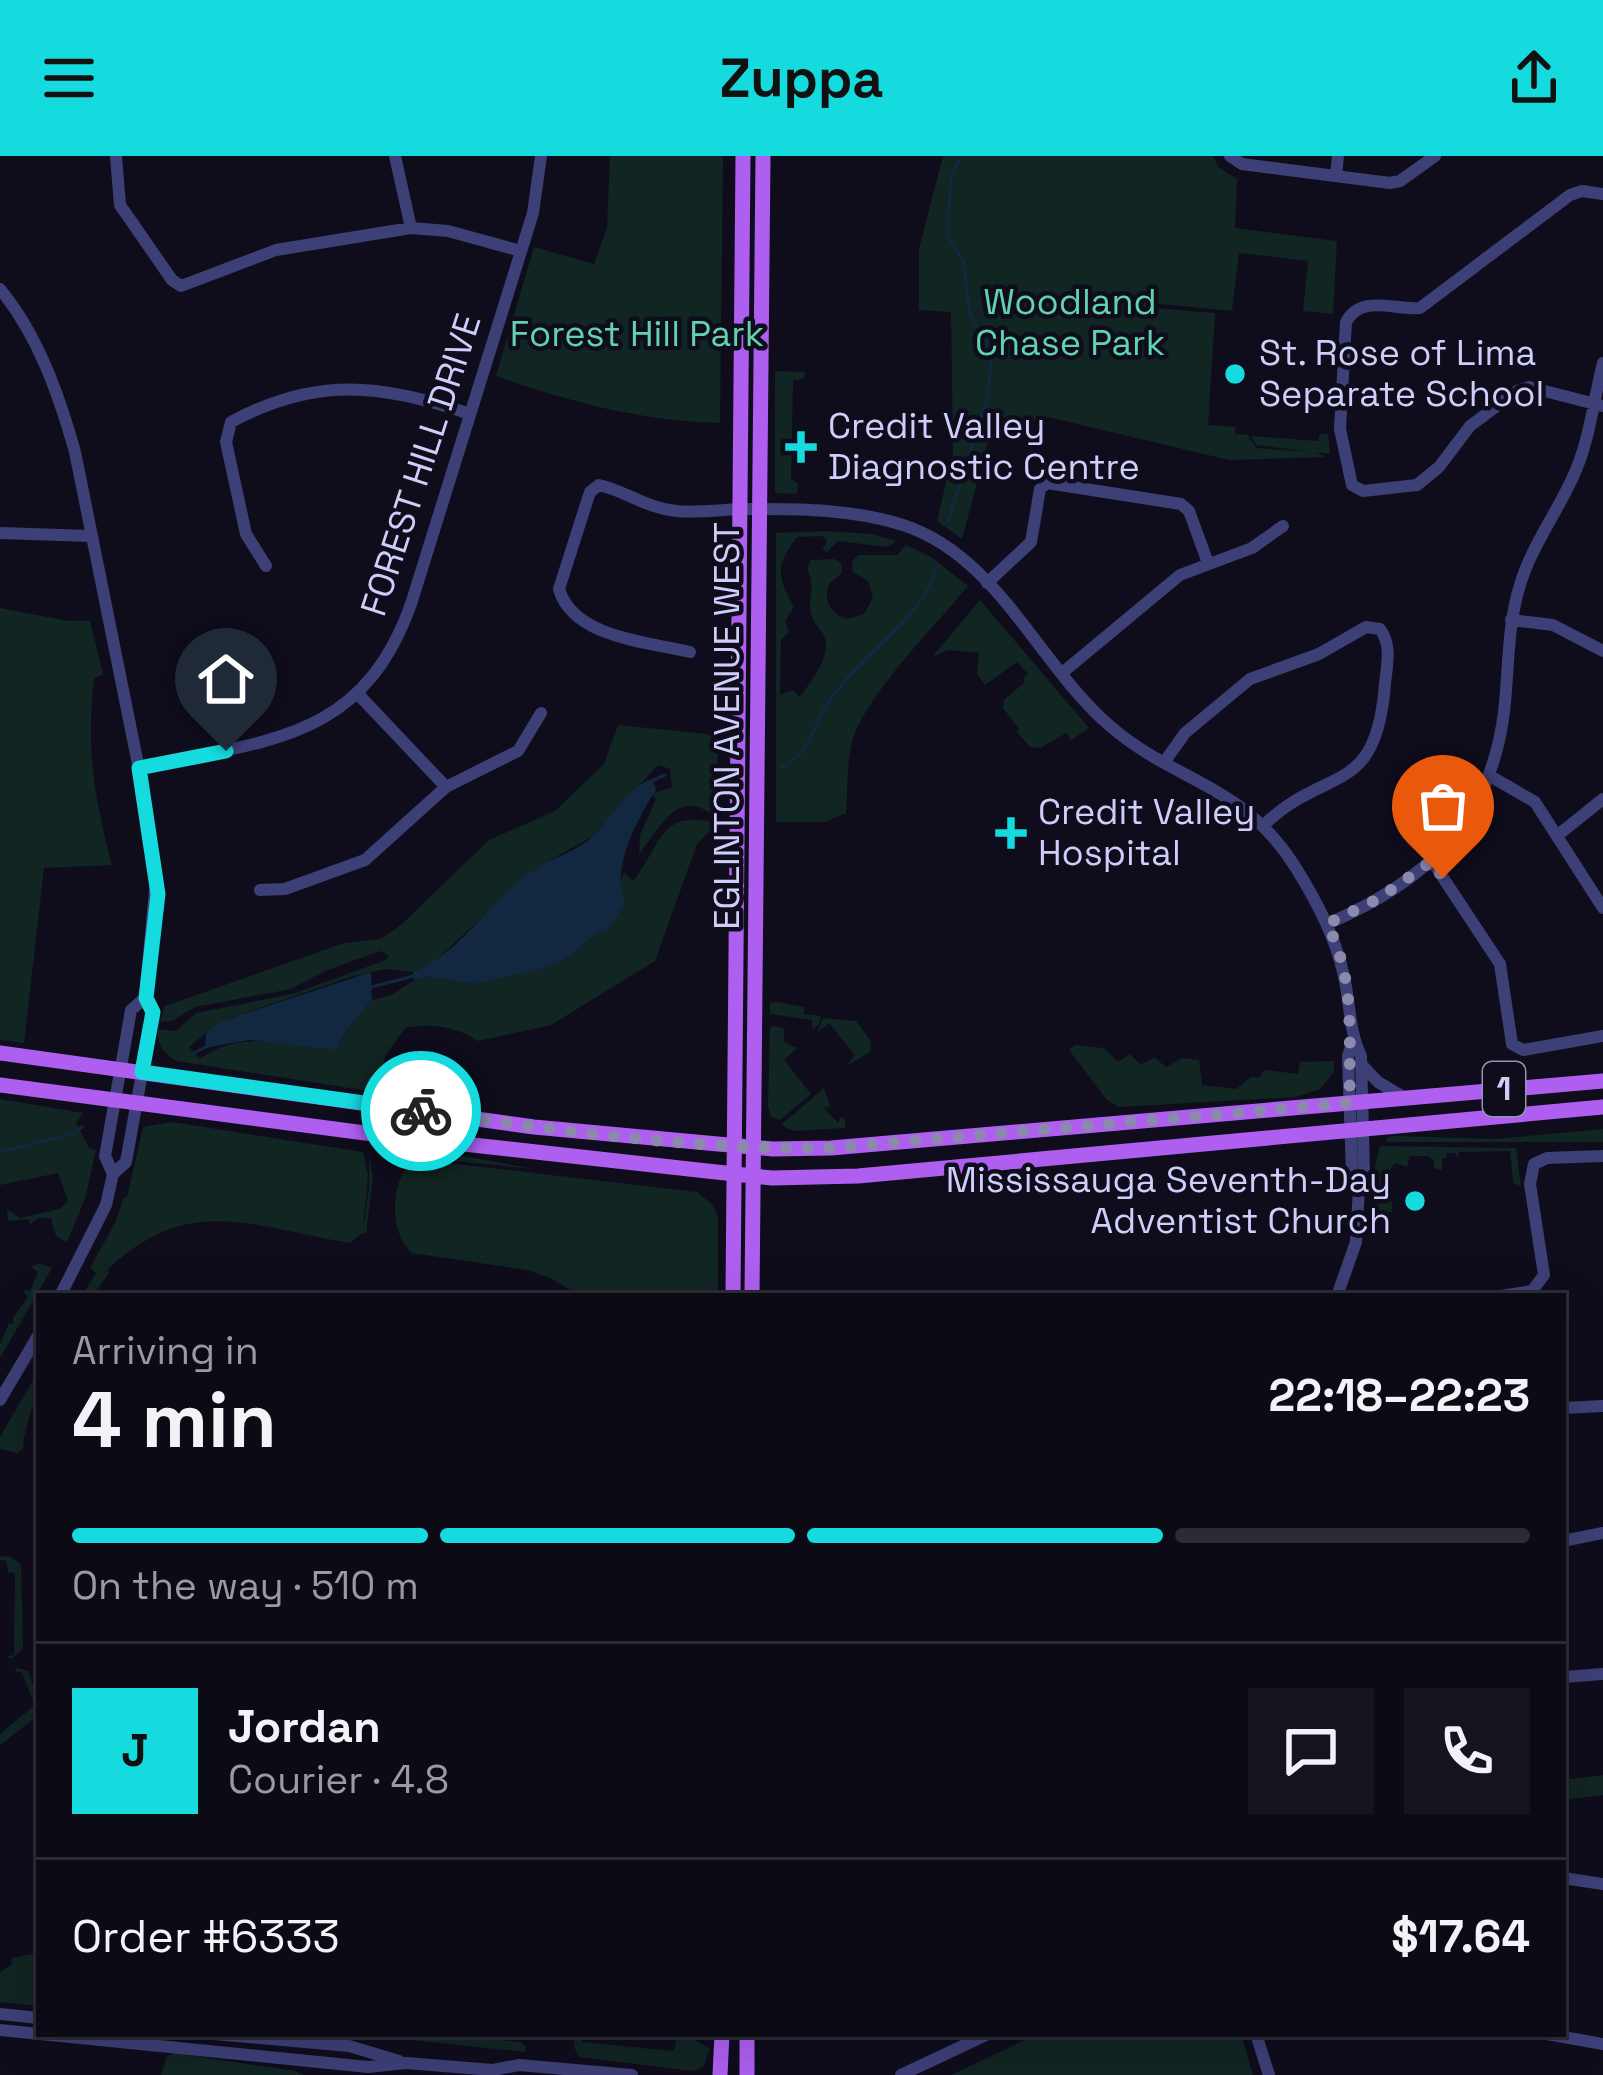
<!DOCTYPE html>
<meta charset="utf-8">
<style>
:root{--surface:#0b0a15;--page:#14131e;--text:#f1f3f6;--muted:#9a9aa0;--line:#2b2b34;--accent:#15dade}
body{margin:0;font-family:"Space Grotesk",sans-serif;background:var(--page);color:var(--text);height:100vh;display:flex;flex-direction:column;font-size:45px;white-space:nowrap}
*{box-sizing:border-box;margin:0}
p{font-size:39px;color:var(--muted)}
.icon{flex:none;width:66px;height:66px;fill:none;stroke:currentColor;stroke-width:2;stroke-linecap:round;stroke-linejoin:round}
.map{position:relative;flex:1;overflow:hidden}
.panel{position:absolute;left:36px;top:1137px;width:1530px;height:744px;display:flex;flex-direction:column;background:var(--surface);border-radius:0px;box-shadow:0 12px 48px #0002,0 0 0 3px var(--line)}
.panel>*{flex:none}
.pin{position:absolute;display:grid;place-items:center;width:102px;height:102px;color:#fff;margin:-123px -51px;border-radius:50% 50% 50% 0;rotate:-45deg;box-shadow:0 0 12px #0007}
.pin .icon{rotate:45deg}
.courier{position:absolute;display:grid;place-items:center;width:120px;height:120px;margin:-60px;border:9px solid #15dade;border-radius:50%;background:#fff;color:#222;box-shadow:0 3px 15px #0007}
.head em{font-style:normal;font-weight:700}
.head div{display:flex;flex-direction:column-reverse}
.head{display:flex;align-items:center;justify-content:space-between;height:204px;padding:0 36px}
h1{font-size:78px;font-weight:700;line-height:90px}
.bar{display:grid;grid-template-columns:repeat(4,1fr);gap:18px 12px;align-content:center;height:144px;padding:0 36px}
.bar i{height:15px;border-radius:9px;background:var(--line)}
.bar .current{background:var(--accent)}
.bar p{grid-column:span 4}
.line{display:flex;align-items:center;gap:30px;padding:0 36px;border-top:3px solid var(--line)}
.line div{flex:1}
.round{display:grid;place-items:center;flex:none;width:126px;height:126px;border-radius:0px;background:var(--page)}
header{display:flex;justify-content:space-between;align-items:center;height:156px;padding:0 36px;background:var(--accent);color:#111;font-size:54px;font-weight:700}
.map>svg:first-child{display:block}
.green{fill:#112523}
.water{fill:#122841}
.lines{fill:none;stroke-linecap:round;stroke-linejoin:round}
.stream{stroke:#122841;stroke-width:3}
.minor{stroke:#3d3f77;stroke-width:12}
.major{stroke:#ae5ff0;stroke-width:15}
.done{stroke:#8c8aac;stroke-width:12;stroke-dasharray:0 21.6}
.route{stroke:#15dade;stroke-width:15}
.poi-dot{fill:#15dade;stroke:#0f0d1c;stroke-width:4.5}
.labels{text-anchor:middle;dominant-baseline:central;stroke-width:9;stroke-linejoin:round;paint-order:stroke}
.shield{fill:#0f0d1c;stroke:#9593b7;stroke-width:3}
.shield-label{font-size:33px;font-weight:bold;fill:#cfcdfa}
.park-label{font-size:36px;fill:#61d2ad;stroke:#0f0d1c}
.poi-label{font-size:36px;fill:#cfcdfa;stroke:#0f0d1c;text-anchor:start}
.street-label{font-size:36px;fill:#cfcdfa;stroke:#0f0d1c}
</style>
<header><svg class="icon" aria-label="menu" viewBox="0 0 24 24"><path d="M4 6h16M4 12h16M4 18h16"/></svg>Zuppa<svg class="icon" aria-label="share" viewBox="0 0 24 24"><path d="M12 15V3M7 8l5-5 5 5M5 13v7h14v-7"/></svg></header>
<div class="map">
<svg width="1603" height="1919" viewBox="0 0 1603 1919">
<rect width="100%" height="100%" fill="#0f0d1c"/>
<path class="green" d="M610,0H723L720,267C642,265 570,246 496,220L534,91L594,108L607,72Z
M943,0H1213L1218,11L1237,23L1235,72L1337,85L1333,158L1303,155L1308,105L1239,97L1232,155L1151,147L1150,152L1215,157L1208,269L1235,271V278L1248,279L1256,292L1315,296L1326,301L1229,304L1048,261L990,278L962,383L937,365L953,296L951,156L919,154V93Z
M775,215L805,216L804,223L793,224L791,322L798,328L797,338L775,337Z
M1320,278H1328L1330,298L1256,289L1251,280L1318,285Z
M827,375L872,378L896,385L887,391L838,385L827,396L822,394L827,385L822,380L797,381C775,410 777,421 794,451L785,465L789,476L781,484L780,539L792,534L800,541C810,527 827,506 826,487C825,477 815,470 812,461C806,443 817,430 807,413L811,404L834,403L841,407L842,417L829,428C823,445 830,457 847,463L864,458L873,442L868,425L853,416L852,406L858,399H897L906,389L931,401L968,430C936,469 868,537 853,583C846,607 848,636 846,657L825,666H776V377Z
M980,444L1089,572L1071,584L1066,577L1040,592L1030,591L1017,576L1019,573L1003,552L1004,544L1025,526L1023,522L1028,518L1017,506L985,529L977,518L979,497L948,494L932,501Z
M0,452L69,465H90L103,518L94,522C86,594 94,640 112,709L44,712L24,887L0,884Z
M618,569L718,579L717,663C678,628 662,671 639,698L640,679L656,643L652,638L672,631L670,613L658,609L592,681L534,713L432,808L413,816L386,813L353,820L219,866L189,891L200,903C239,873 290,889 336,894L345,876L372,844L392,839L414,824L428,821L475,828L564,804L601,774L621,739L619,731L624,716L633,725C660,693 658,654 711,666L717,675L709,676L697,688L655,805L551,869L478,885C454,870 433,867 405,872L385,900L381,937L177,905C165,899 156,888 158,873L176,875L196,857L292,838L386,804L389,799L380,795L325,815L291,833L195,851L172,865L160,866L165,850L344,787L381,783L402,768L489,684L555,655L604,608Z
M777,846L804,851V858L821,860L819,869L812,873V864L770,858V847Z
M823,862L856,865L871,885L870,896L846,910L855,899L829,867L817,877Z
M774,870L784,872V886L797,892L784,904L811,938L780,964L771,961L768,950L770,871Z
M1075,889L1104,892L1118,906L1130,898L1141,909L1154,901L1166,911L1182,902L1199,904L1202,929L1236,933L1251,921L1259,922L1265,914L1298,918L1300,906L1334,905V916L1320,933L1296,941L1119,951L1107,944L1069,894Z
M824,932L830,950L824,952L838,967L841,961L845,963V972L794,975L781,969Z
M0,943L83,957L76,967L89,992L96,994L85,1043L67,1086L56,1080L51,1062H38L30,1069L29,1063L8,1065L7,1053L20,1062L60,1053L68,1045L58,1017L0,1029Z
M172,966L363,996L368,1019L363,1073L369,1033V1000L373,1021L366,1078L362,1077L350,1087C253,1072 190,1035 107,1114L109,1117L92,1140H82L96,1117L90,1112L115,1067L124,1041H127L143,971Z
M1603,973V986H1387V981L1395,980L1495,983Z
M1380,990L1516,992L1521,1030L1513,1027L1510,995L1459,996L1458,1003L1455,997H1447V1001L1442,1003V1014L1434,1012V1005L1429,1000H1410L1407,1011L1395,1007L1391,1012L1392,1056L1378,1058L1375,1010Z
M436,995L534,1013L415,1001Z
M414,1003L697,1036L713,1049L718,1061V1140H581L550,1122L527,1114L412,1097C388,1076 390,1023 414,1003Z
M39,1107L52,1112L0,1202V1188L9,1167L13,1168V1162L28,1141L23,1134L30,1135L38,1116L31,1111Z
M39,1214C39,1241 25,1265 23,1292L18,1297L0,1293V1281Z
M0,1400L11,1401L21,1408L23,1493L11,1503L7,1500L14,1499L15,1417L8,1416L6,1404H0Z
M17,1512L28,1515L39,1546V1559L0,1589V1578L35,1549L21,1515L14,1517Z
M1603,1619V1639L1563,1644V1624Z
M33,1798L39,1803V1850L0,1846V1816L11,1809L12,1802Z
M354,1878H498V1884L521,1886L526,1891L525,1896Z
M575,1878H582V1886L674,1895L677,1878L687,1879L710,1893L703,1911L693,1915L579,1901L574,1891Z
M1038,1878H1241L1253,1919H951Z
M174,1897L295,1915L304,1919H161L167,1900Z"/>
<path class="water" d="M648,624H653L656,634C637,663 610,714 625,747L606,777L601,774L564,804L544,812L475,828L428,821L414,824L413,816C464,795 489,744 533,714C551,702 573,697 590,683C611,664 622,638 648,624Z
M371,816L372,844L345,876L336,894L249,884L205,892L206,877L219,866Z"/>
<g class="lines">
<path class="stream" d="M948,365L987,245L991,206L984,180L970,159L963,104L947,80L951,20L961,0
M781,611C812,598 812,569 830,544C859,500 926,460 936,411
M651,625L665,619
M371,831L414,820
M194,897L208,890
M0,996L72,978L82,971"/>
<path class="minor" d="M116,0L120,49L172,124L181,130L276,94L411,72L448,75L521,95
M395,0L411,72
M1230,0L1242,8L1390,27L1400,25L1435,0
M1336,19L1338,0
M1603,38L1582,35L1570,39L1420,152C1393,154 1361,138 1346,166L1340,273L1352,329L1363,335L1417,329L1439,311L1470,270L1517,235L1529,231L1603,250
M0,133C38,179 59,239 75,296L141,623L156,723L145,842L153,856L126,1006L113,1018L106,1049L60,1140
M0,377L91,380
M266,410L246,378L226,286L231,266C316,220 383,228 470,258
M987,427L1031,386L1040,333L1047,327L1181,348L1189,355L1208,407
M1511,464L1553,469L1603,495
M690,496C649,486 573,482 559,433L590,336L599,329C626,335 646,352 676,355C696,357 719,354 740,353C794,353 850,352 903,369C998,400 1038,508 1110,570C1177,628 1242,626 1296,712C1317,746 1335,780 1344,820C1350,847 1349,875 1361,900L1364,1016L1359,1032L1356,1086L1337,1140
M1062,517L1180,419L1252,392L1283,370
M357,537L446,631
M1165,605L1185,577L1250,523L1319,498L1366,471L1380,473C1392,489 1387,508 1385,528C1376,643 1327,608 1264,669
M138,612C263,584 361,588 411,448L533,57L541,0
M1490,620L1535,646L1603,752
M1558,679L1603,643
M1432,705L1500,808L1512,888L1523,894L1603,880
M260,734L285,733L365,704L446,631L518,595L541,557
M1327,768C1427,725 1490,667 1504,556C1509,513 1507,470 1520,429C1532,388 1560,353 1576,314C1590,281 1594,242 1603,207
M1353,885L1348,900L1352,1018L1359,1032
M1362,909L1378,926L1405,942
M113,1018L105,1000L124,894L131,854L145,842
M1501,1140L1532,1135L1544,1119L1530,1028L1534,1008L1547,1002L1603,1000
M0,1244L39,1178
M1563,1252L1603,1250
M1563,1385L1603,1377
M1563,1521L1603,1518
M1563,1722L1603,1728
M0,1858L39,1862
M0,1874L368,1911L406,1907L493,1914L519,1909L632,1919
M214,1878L349,1890L399,1905
M1256,1878L1269,1919
M1547,1878L1603,1888
M901,1919L988,1878"/>
<path class="major" d="M0,897L534,971L773,993L831,992L1603,925
M0,929L365,977L707,1015L772,1022L858,1020L1603,951
M733,1140L743,0
M752,1140L763,0
M747,1878V1919
M720,1919L722,1878"/>
</g>
<g class="lines">
<path class="done" d="M421,955C557,974 694,994 831,992L1350,947C1348,886 1357,825 1327,768L1378,743L1432,705L1443,722"/>
<path class="route" d="M226,595L139,612L158,738L146,842L153,856L142,916L421,955"/>
</g>
<g class="poi-dot">
<circle cx="1235" cy="218" r="12"/>
<path d="M795 273h12v12h12v12h-12v12h-12v-12h-12v-12h12z"/>
<path d="M1005 659h12v12h12v12h-12v12h-12v-12h-12v-12h12z"/>
<circle cx="1415" cy="1045" r="12"/>
</g>
<g class="labels">
<rect class="shield" x="1483" y="906" width="42" height="54" rx="9"/>
<g class="shield-label">
<text x="1504" y="933">1</text>
</g>
<g class="park-label">
<text x="1070" y="146">Woodland<tspan x="1070" dy="41">Chase Park</tspan></text>
<text x="637" y="178">Forest Hill Park</text>
</g>
<g class="poi-label">
<text x="1259" y="197">St. Rose of Lima<tspan x="1259" dy="41">Separate School</tspan></text>
<text x="828" y="270">Credit Valley<tspan x="828" dy="41">Diagnostic Centre</tspan></text>
<text x="1038" y="656">Credit Valley<tspan x="1038" dy="41">Hospital</tspan></text>
<text x="1391" y="1024" text-anchor="end">Mississauga Seventh-Day<tspan x="1391" dy="41">Adventist Church</tspan></text>
</g>
<g class="street-label">
<text transform="translate(421 309) rotate(-72)">FOREST HILL DRIVE</text>
<text transform="translate(727 570) rotate(-90)">EGLINTON AVENUE WEST</text>
</g>
</g>
</svg>
<div class="pin" style="left:1443px;top:722px;background:#ea580c"><svg class="icon" aria-label="bag" viewBox="0 0 24 24"><path d="M5 8h14l-1 12H6zM9 8a3 3 0 0 1 6 0"/></svg></div>
<div class="pin" style="left:226px;top:595px;background:#1f2937"><svg class="icon" aria-label="home" viewBox="0 0 24 24"><path d="M3 11l9-7 9 7M6 9v11h12V9"/></svg></div>
<div class="courier" style="left:421px;top:955px"><svg class="icon" aria-label="bike" viewBox="0 0 24 24"><circle cx="6" cy="16" r="4"/><circle cx="18" cy="16" r="4"/><path d="M6 16l4-8h5l3 8M10 8l3 8H6M13 5h3"/></svg></div>
<section class="panel">
<div class="head"><div><h1>4 min</h1><p>Arriving in</p></div><em>22:18–22:23</em></div>
<div class="bar"><i class="current"></i><i class="current"></i><i class="current"></i><i></i><p>On the way · 510 m</p></div>
<div class="line" style="height:216px"><b class="round" style="background:var(--accent);color:#111">J</b><div><b>Jordan</b><p>Courier · 4.8</p></div><a class="round"><svg class="icon" aria-label="chat" viewBox="0 0 24 24"><path d="M4 5h16v11H9l-5 4z"/></svg></a><a class="round"><svg class="icon" aria-label="phone" viewBox="0 0 24 24"><path d="M5 4h4l2 5-3 2q2 4 5 5l2-3 5 2v4C11 20 4 13 5 4z"/></svg></a></div>
<div class="line" style="height:156px"><div>Order #6333</div><b>$17.64</b></div>
</section>
</div>
